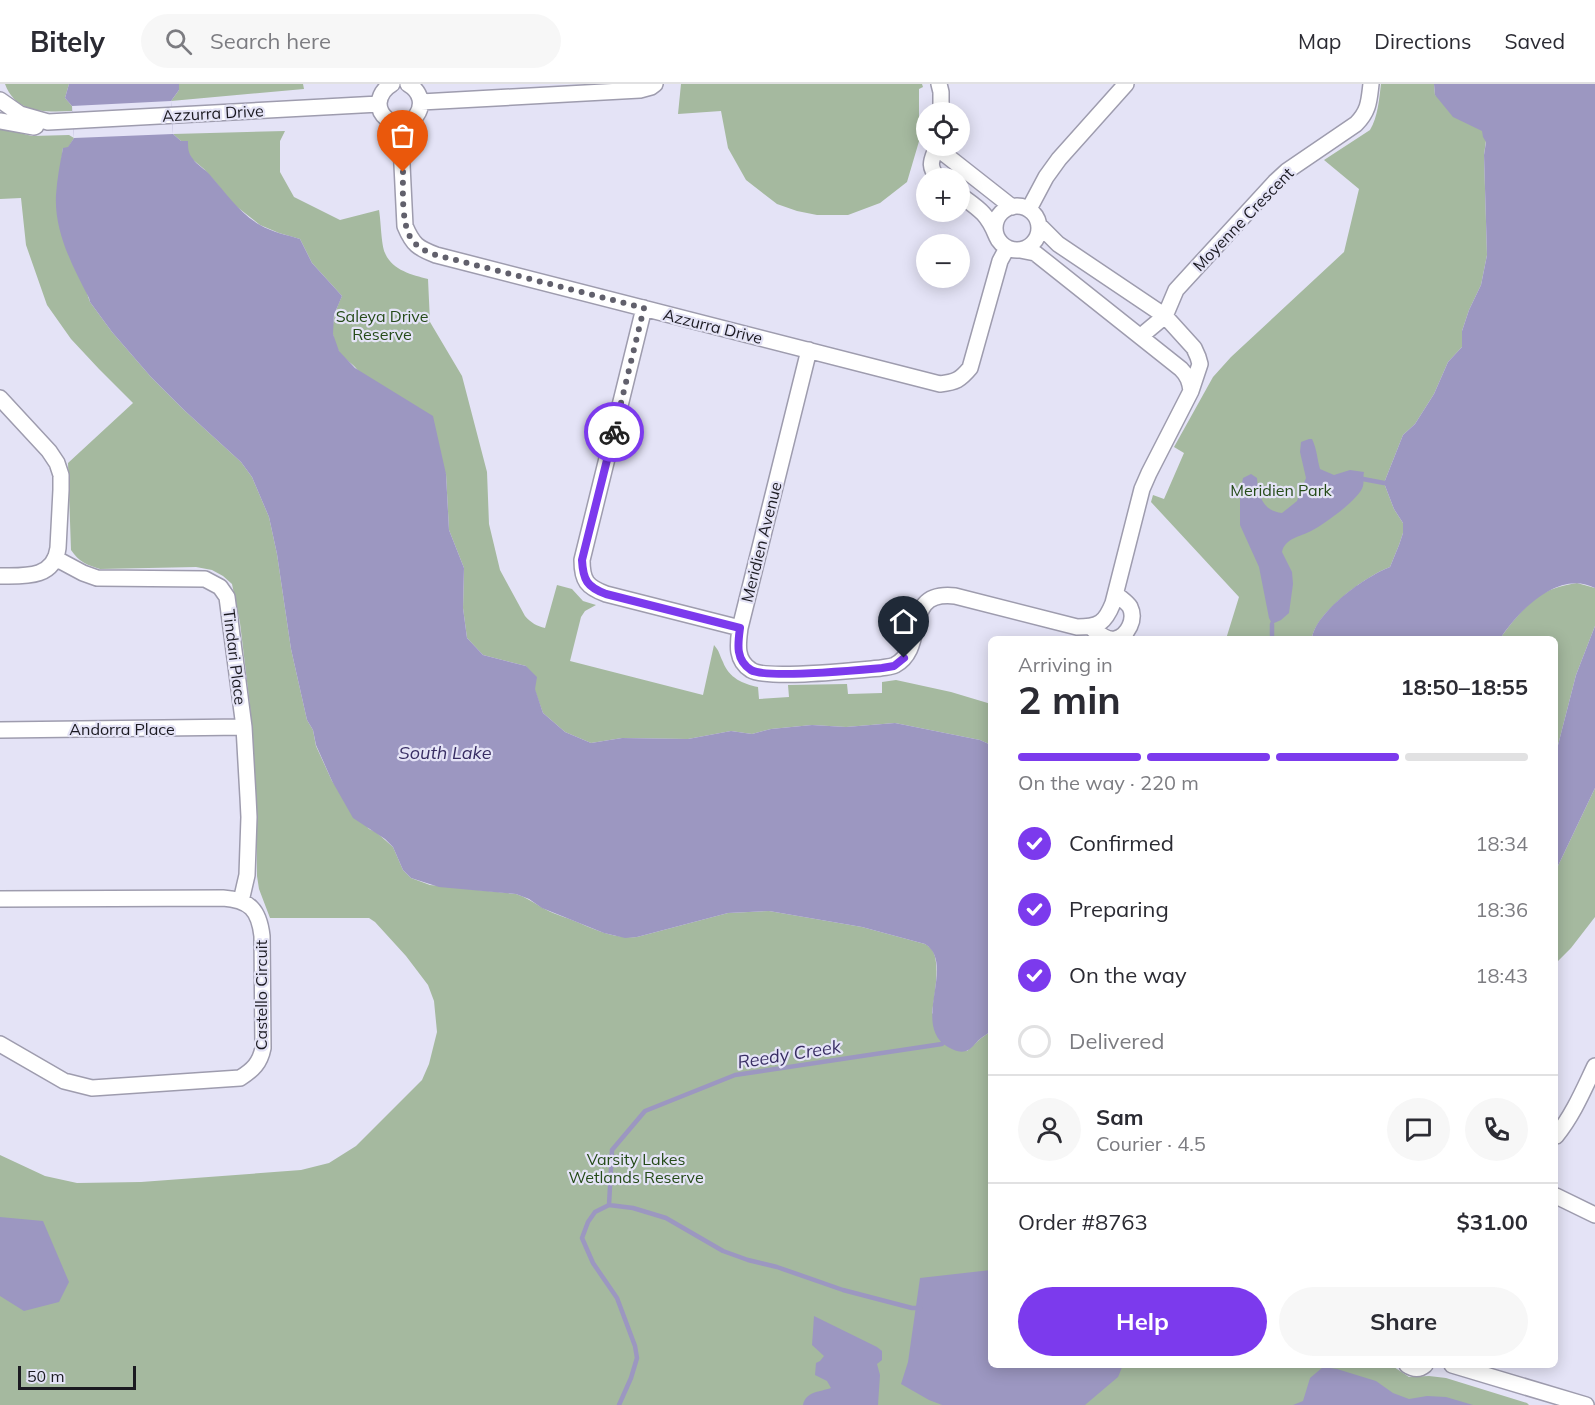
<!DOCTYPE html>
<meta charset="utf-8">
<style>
:root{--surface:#fff;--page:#f7f7f7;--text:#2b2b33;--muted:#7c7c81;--line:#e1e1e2;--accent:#7c3aed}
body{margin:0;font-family:Mulish,sans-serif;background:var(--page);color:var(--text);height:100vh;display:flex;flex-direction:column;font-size:22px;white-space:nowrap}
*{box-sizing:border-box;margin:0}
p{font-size:20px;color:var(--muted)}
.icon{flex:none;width:33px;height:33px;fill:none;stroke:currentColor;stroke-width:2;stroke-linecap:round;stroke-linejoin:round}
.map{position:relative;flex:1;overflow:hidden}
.panel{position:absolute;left:988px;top:552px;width:570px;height:732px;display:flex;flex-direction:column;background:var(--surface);border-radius:9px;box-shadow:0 3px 15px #0003}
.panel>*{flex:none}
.controls{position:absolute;left:916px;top:18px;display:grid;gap:12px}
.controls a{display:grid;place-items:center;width:54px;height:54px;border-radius:50%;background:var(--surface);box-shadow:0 3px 15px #0003;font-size:30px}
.scale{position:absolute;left:18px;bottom:15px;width:118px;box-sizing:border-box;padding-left:6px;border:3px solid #1b1a21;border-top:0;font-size:16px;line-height:21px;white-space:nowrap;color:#1b1a21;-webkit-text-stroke:4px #e4e3f6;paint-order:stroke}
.pin{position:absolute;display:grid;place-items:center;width:51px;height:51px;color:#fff;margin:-62px -26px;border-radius:50% 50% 50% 0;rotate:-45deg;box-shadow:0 0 6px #0007}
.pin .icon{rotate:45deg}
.courier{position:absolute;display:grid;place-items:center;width:60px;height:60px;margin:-30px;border:4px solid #7c3aed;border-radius:50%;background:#fff;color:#222;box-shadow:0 2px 8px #0007}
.overview em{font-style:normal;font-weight:700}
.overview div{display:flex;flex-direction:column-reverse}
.overview{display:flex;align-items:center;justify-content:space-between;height:102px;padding:0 30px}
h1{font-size:39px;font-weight:700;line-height:45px}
.bar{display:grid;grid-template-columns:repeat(4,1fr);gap:9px 6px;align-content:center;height:72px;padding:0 30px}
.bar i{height:8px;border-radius:4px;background:var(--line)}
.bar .selected{background:var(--accent)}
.bar p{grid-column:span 4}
.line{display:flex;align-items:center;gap:15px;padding:0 30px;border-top:2px solid var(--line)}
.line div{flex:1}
.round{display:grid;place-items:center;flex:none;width:63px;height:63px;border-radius:32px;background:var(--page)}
ol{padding:0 30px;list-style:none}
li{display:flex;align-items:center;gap:18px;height:66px}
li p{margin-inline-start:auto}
li .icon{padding:6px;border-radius:50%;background:var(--accent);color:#fff;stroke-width:4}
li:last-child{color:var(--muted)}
li i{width:33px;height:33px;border:3px solid var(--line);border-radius:50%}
.button{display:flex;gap:12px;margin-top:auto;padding:12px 30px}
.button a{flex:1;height:69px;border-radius:36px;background:var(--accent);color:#fff;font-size:24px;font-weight:700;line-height:69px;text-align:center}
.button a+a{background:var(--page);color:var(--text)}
header{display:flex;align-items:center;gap:36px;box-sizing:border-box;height:84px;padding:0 30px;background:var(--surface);border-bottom:2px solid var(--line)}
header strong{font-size:28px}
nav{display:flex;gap:33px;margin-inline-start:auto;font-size:21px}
.search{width:420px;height:54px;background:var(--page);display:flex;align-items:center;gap:15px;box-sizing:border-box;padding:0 21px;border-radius:33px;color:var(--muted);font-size:22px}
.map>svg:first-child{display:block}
.green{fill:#a5b99f}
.water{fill:#9c97c1}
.pier{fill:#e4e3f6}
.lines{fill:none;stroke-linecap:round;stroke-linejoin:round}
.stream{stroke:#9c97c1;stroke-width:4.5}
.minor-casing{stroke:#9e9cae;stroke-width:18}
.minor{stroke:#fff;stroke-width:15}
.done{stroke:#61606c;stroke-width:6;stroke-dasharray:0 10.8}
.route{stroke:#7c3aed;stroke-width:8}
.labels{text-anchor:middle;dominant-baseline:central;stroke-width:4.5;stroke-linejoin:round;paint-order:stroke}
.street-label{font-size:16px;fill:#1b1a21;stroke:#e4e3f6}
.park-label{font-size:16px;fill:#254b18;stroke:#e4e3f6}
.water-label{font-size:18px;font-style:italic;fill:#392e64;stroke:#e4e3f6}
</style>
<header>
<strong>Bitely</strong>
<div class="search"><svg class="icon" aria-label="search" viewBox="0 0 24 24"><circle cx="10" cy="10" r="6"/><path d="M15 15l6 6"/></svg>Search here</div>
<nav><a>Map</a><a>Directions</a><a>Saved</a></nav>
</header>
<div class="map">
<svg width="1595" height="1321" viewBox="0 0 1595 1321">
<rect width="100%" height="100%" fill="#e4e3f6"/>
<path class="green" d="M5,0H69L65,14L72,22V27C45,28 16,30 5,0Z
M179,0H303L304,5L171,17L179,6Z
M681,0H922L923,3L919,5V35L925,37L907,98L880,119L848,131H817L797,127L777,120L746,96L728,64L721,27L678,30Z
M1381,0H1434L1435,11L1489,35L1484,71L1487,171L1481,201L1469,226L1462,247V263L1448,278L1434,310L1415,340L1403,351L1384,399L1394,425L1403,439V449L1399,461L1390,483C1366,492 1315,529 1312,555H1226L1239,513L1151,418L1153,411L1164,415L1184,369L1174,363L1213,293L1231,273L1344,168L1359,105L1324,76L1370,46C1378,32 1379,16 1381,0Z
M0,44L32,52L69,51L74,54L68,64H63L56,119L90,218L112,248L151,293L184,326L241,378L252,393L269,433L277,470L291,565L307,636L313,646L316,662L332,697L369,745L376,748L393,763L403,786L411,794L430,801L516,810C525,813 533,818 541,823C551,829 562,832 572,836C594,845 613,855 637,853L728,829L769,827L862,843L925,860C928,862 930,863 932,866C941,878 934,915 932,929L967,967L980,955L991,947L992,1281H1391L1409,1293L1429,1292L1446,1294L1527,1319L1529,1321H0V1071L45,1092L77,1099L141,1098L301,1086L329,1079L356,1062L422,996L429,980L437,948L434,917L428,901L406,872L375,838L369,834H270L259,805L257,792L256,710L250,622L240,539L232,500L223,492L212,486L196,483L100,485C87,481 79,478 71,466L68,379L133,319L99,285L71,255L47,221L26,161L21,114L0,115Z
M285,47L280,57V88L294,113L340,136L379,126C381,137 381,160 385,169C392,186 412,191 428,195L430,238L462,292L487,388L489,440L500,486L525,532C531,539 537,542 545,544L557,501L572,505L583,517L596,521L585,527L581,533L570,577L703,611L714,561C720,568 719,570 723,578C729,594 743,600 758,603L759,615L789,613L788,601L847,600L848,610L882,609V598L896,596L951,608L991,620V661L980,656L895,639L846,643L812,641L771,645L752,650L731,647L688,655L622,654L591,659L565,648L543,629L526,582L483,571L467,554L463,524L464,484L449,446L446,390L355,283C350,278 342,273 338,266C328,248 334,229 342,212L312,179L300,155L279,149L260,141L232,119L218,101L204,85L192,75L181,57L173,50Z
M1577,499L1595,504V542L1576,591L1556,669V555H1500C1508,542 1528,518 1542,510C1552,504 1565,501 1577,499Z
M1595,704V833L1571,864L1556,879V786Z"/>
<path class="water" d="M69,0H179V6L171,17L173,50L181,57H188C188,64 188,69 193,75C197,81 205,85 210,91C226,109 239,129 260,141C272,148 287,151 300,155L312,179L342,212L334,231L333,250L339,267L355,284L433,332L446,390L449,446L464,484L463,524L467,554L483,571L526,582L537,593L535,605L543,629L565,648L591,659L622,654L688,655L731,647L752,650L771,645L812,641L846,643L895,639L980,656L991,661V947C988,950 983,952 980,955C975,959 971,966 966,967C959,969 954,966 948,963C910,941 957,880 925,860L862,843L769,827L728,829L637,853L625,854L604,849L542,824L529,815L516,810L439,803L411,794L403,786L393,763L385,755L353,734L332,697L316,661L313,646L307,636L291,565L277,470L269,433L252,393L241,378L184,326L151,293L112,248L90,218L89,214C73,183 54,148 56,111C57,95 60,79 63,64L68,63L74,54L72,22L65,14Z
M1434,0H1595V504C1559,485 1518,527 1500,555H1312C1315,528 1366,492 1390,483L1399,461L1403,449V439L1394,425L1384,399L1403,351L1415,340L1434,310L1448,278L1462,263V247L1469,226L1481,201L1487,171L1484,71L1486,58L1483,53L1482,47L1453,33L1435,11Z
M1309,355H1312C1317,365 1317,375 1320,385L1334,391L1350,386L1364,388C1363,392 1364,398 1363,402C1360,415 1323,441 1311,447C1300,453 1285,454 1282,468L1292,488L1293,500L1289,529L1281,536L1272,540L1269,534L1259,483L1240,441V410L1243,394L1251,390L1257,394C1258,410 1262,427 1282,429L1297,417L1306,394L1300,368L1301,358Z
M1595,542V704L1556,786V669L1576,591Z
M0,1133L43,1137L69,1198L59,1218L24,1227L0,1212Z
M991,1186L992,1281H1123L1118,1293L1085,1321H942L929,1316L901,1300L908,1278L920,1194Z
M814,1232L877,1263L882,1267V1276L877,1280L880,1291L878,1321H803C806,1307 820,1308 831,1304L827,1297L815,1291L816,1279L820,1277L824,1272L812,1261Z
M1323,1283L1337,1285L1376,1297L1393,1309L1409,1315L1427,1312L1446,1313L1473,1321H1293L1303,1317L1310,1294Z"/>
<path class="pier" d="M171,17L173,50L74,54L72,22Z"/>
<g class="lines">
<path class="stream" d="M1363,395L1384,399
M1272,555V540
M609,1121L612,1066L645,1027L735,991L942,960
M619,1321L631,1294L637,1274L635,1262L617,1214L593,1179L582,1154L588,1138L595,1128L609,1121L633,1124L666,1134L723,1167L748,1176L777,1183L843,1206L912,1224H920"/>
<defs>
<path id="minor" d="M392,0C385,4 380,10 379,19C379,25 382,31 387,35C409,54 437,17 408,0
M939,0L941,8V28
M0,16L20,30L48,38L379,20
M421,18L640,6L651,3L655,0
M0,37L34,43L36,42
M400,40L405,142C413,161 418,164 436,171L940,300C956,298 960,296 970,284L1000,177L1007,164
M937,62C932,76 927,81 938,94
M937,64L1012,123
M960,111C979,125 987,129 996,151
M995 144a22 22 0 1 1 44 0a22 22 0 1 1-44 0Z
M1029,125L1046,93L1059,75L1126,0
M1020,166L1035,169L1181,285C1188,292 1190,298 1191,307L1200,280L1198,273L1194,264L1165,232L1058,160L1039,141
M644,224L582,476C582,497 587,503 606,510L740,544
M1141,252L1165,232L1176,206L1275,98L1287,87L1356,40C1369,27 1369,17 1371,0
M809,266L740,544C738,559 735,576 751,586C766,596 858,586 881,584C886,583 891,583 895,581C929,563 900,506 955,512L1077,543C1099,543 1105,539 1113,519L1142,405L1149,389L1191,307
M0,314L49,367L57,379L61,391V406L58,464C54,495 24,492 0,492
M55,474L83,489L97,494L205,495L220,503L227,513L244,643L248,713L249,733L247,791L241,817
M1090,543C1097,548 1106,557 1115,555C1128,552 1136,535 1130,523C1127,518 1120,514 1116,510
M0,646L244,643
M0,815L223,814C250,816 259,826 262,852L263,964C260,979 253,986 240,994L92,1004L64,997L0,960
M1556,1052C1573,1031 1583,1007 1595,982
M1556,1112L1595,1131
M1407,1281C1413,1285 1419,1286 1425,1281
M1452,1281L1586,1321"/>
</defs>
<use href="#minor" class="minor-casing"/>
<use href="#minor" class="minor"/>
</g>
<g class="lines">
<path class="done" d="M403,88C403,106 401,141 412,156C418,164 427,168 436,171L644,224L614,348"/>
<path class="route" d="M614,348L582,476C583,496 587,503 606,510L740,544C738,559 735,576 751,586C766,595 859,586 882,584L894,582L904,574"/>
</g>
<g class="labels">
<g class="street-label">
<text transform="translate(213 29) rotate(-3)">Azzurra Drive</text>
<text transform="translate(1243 135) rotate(-46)">Moyenne Crescent</text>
<text transform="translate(713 242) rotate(14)">Azzurra Drive</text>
<text transform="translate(761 458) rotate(-76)">Meridien Avenue</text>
<text transform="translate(235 573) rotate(83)">Tindari Place</text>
<text x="122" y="645">Andorra Place</text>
<text transform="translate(261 911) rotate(-90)">Castello Circuit</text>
</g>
<g class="park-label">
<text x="382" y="232">Saleya Drive<tspan x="382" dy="18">Reserve</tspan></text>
<text x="1281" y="406">Meridien Park</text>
<text x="636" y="1075">Varsity Lakes<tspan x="636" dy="18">Wetlands Reserve</tspan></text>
</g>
<g class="water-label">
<text x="445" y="668">South Lake</text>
<text transform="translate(789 970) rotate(-9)">Reedy Creek</text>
</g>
</g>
</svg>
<div class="controls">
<a><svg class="icon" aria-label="locate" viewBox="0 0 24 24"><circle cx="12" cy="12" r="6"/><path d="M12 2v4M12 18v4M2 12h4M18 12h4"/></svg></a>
<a>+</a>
<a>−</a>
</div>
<div class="scale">50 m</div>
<div class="pin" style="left:403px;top:88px;background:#ea580c"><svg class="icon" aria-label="bag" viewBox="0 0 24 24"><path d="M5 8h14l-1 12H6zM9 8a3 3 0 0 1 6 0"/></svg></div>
<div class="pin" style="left:904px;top:574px;background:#1f2937"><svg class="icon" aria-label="home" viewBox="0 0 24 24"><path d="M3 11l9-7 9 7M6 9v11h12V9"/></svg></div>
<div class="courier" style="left:614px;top:348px"><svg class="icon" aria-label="bike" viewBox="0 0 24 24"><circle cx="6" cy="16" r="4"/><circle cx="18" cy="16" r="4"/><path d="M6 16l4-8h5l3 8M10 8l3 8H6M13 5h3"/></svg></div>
<section class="panel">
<div class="overview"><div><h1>2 min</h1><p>Arriving in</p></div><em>18:50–18:55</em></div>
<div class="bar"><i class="selected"></i><i class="selected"></i><i class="selected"></i><i></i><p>On the way · 220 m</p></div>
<ol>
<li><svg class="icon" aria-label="check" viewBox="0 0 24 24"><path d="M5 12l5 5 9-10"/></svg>Confirmed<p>18:34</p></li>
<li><svg class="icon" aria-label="check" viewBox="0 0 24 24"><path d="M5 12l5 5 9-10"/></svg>Preparing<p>18:36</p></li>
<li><svg class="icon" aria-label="check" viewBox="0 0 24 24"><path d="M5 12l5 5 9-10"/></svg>On the way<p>18:43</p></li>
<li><i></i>Delivered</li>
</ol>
<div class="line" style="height:108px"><a class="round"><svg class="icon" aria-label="person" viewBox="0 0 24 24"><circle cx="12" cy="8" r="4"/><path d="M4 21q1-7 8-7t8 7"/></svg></a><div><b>Sam</b><p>Courier · 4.5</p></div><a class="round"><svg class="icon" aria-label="chat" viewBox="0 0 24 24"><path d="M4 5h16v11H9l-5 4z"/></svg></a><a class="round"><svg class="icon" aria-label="phone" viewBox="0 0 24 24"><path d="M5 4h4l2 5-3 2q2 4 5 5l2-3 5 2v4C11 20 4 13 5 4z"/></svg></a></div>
<div class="line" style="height:78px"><div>Order #8763</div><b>$31.00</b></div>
<div class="button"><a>Help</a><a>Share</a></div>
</section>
</div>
